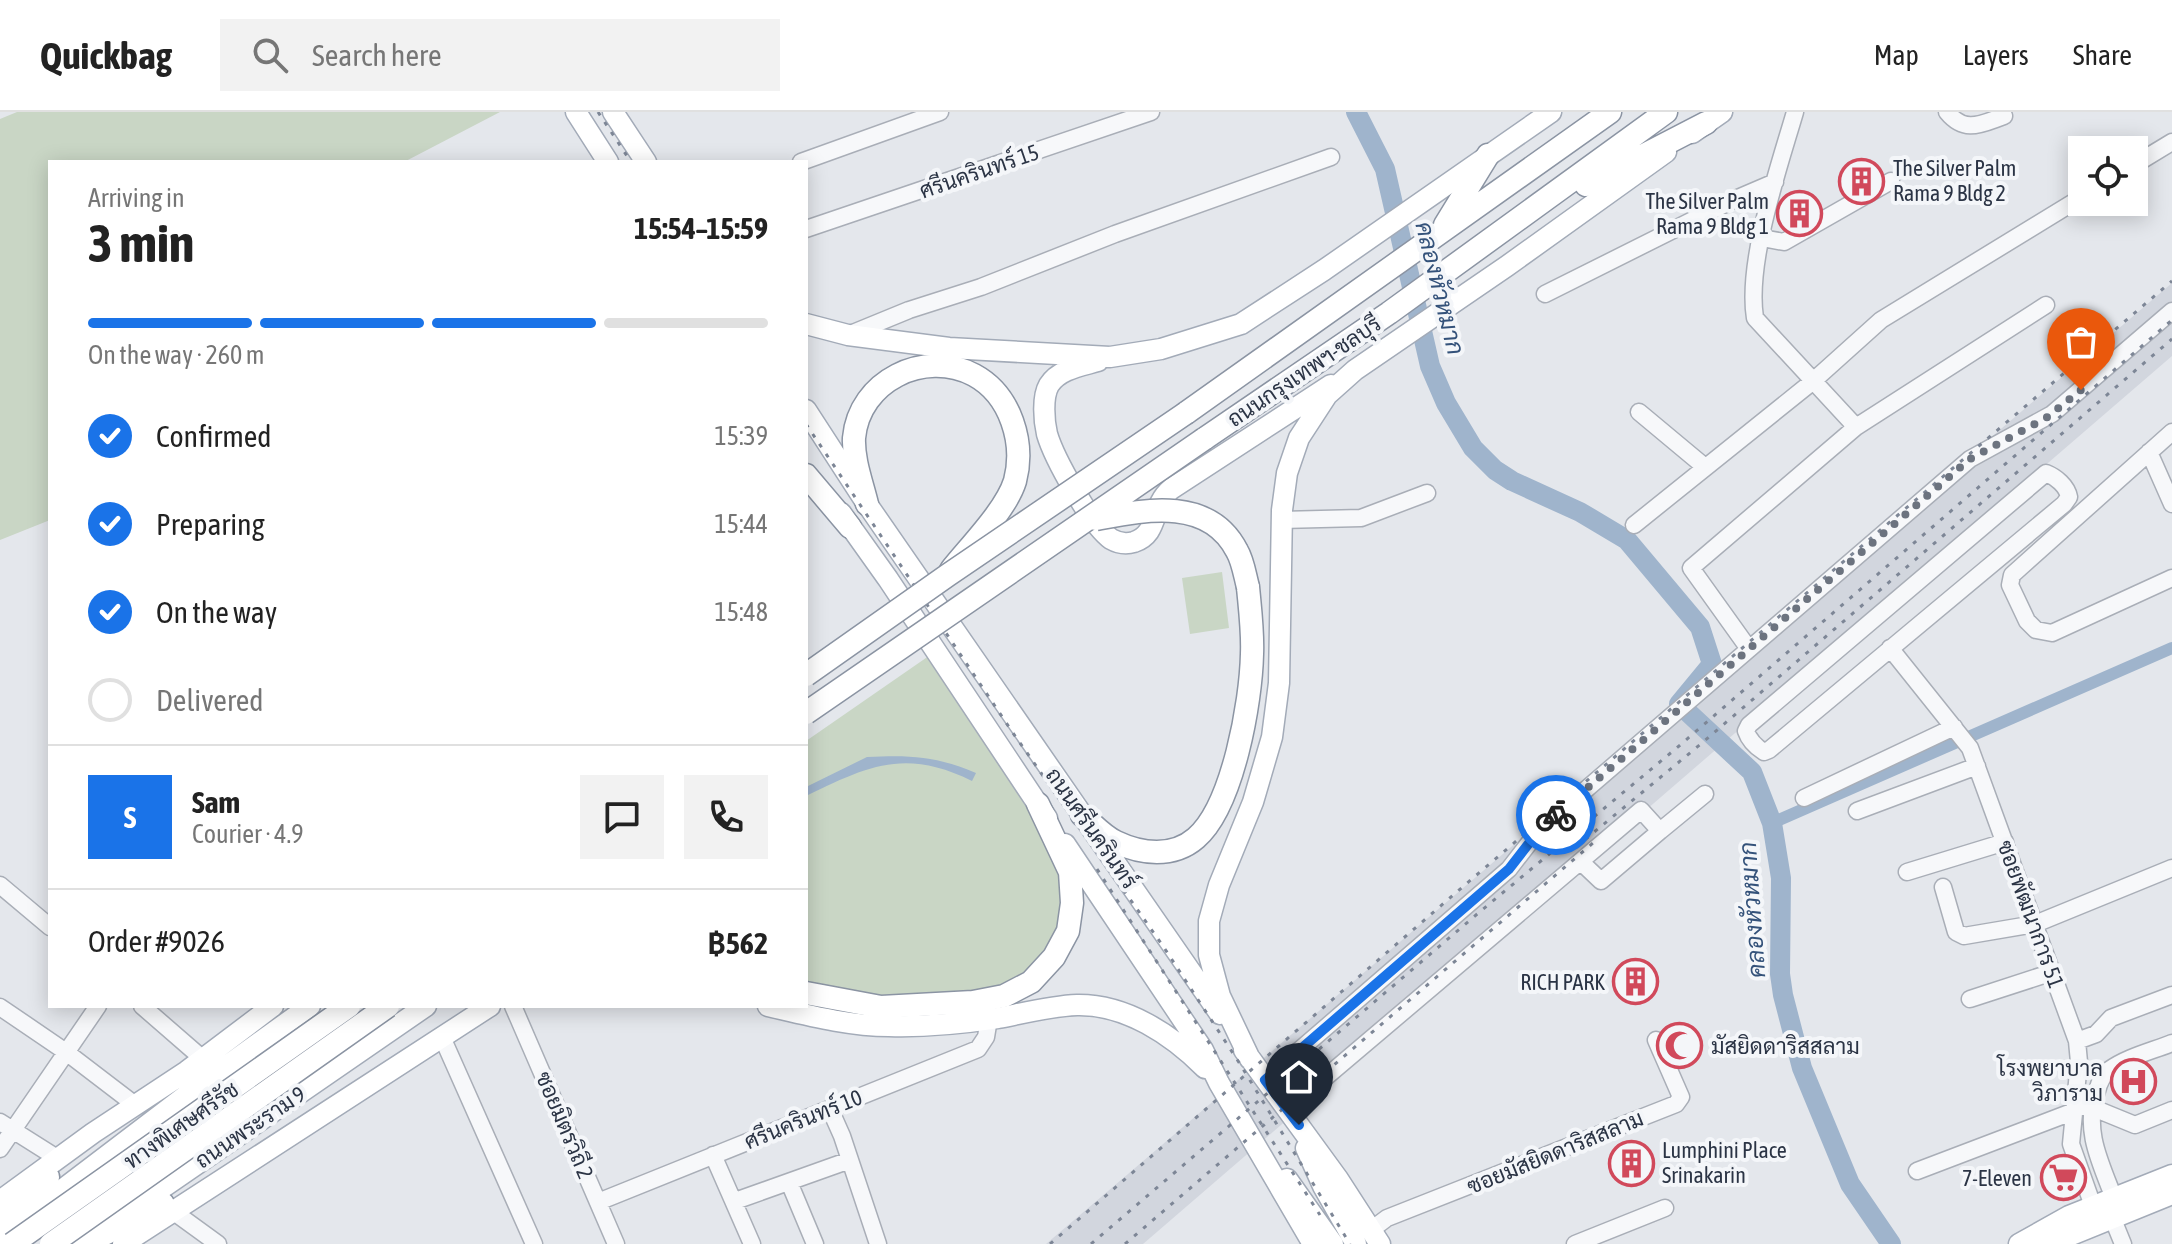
<!DOCTYPE html>
<meta charset="utf-8">
<style>
:root{--surface:#fff;--page:#f2f2f2;--text:#222;--muted:#767676;--line:#e0e0e0;--accent:#1a73e8}
body{margin:0;font-family:"Asap Condensed",Sarabun,sans-serif;background:var(--page);color:var(--text);height:100vh;display:flex;flex-direction:column;font-size:30px;white-space:nowrap}
*{box-sizing:border-box;margin:0}
p{font-size:26px;color:var(--muted)}
.icon{flex:none;width:44px;height:44px;fill:none;stroke:currentColor;stroke-width:2;stroke-linecap:round;stroke-linejoin:round}
.map{position:relative;flex:1;overflow:hidden}
.side{position:absolute;left:48px;top:48px;width:760px;height:848px;display:flex;flex-direction:column;background:var(--surface);border-radius:0px;box-shadow:0 4px 20px #0003}
.side>*{flex:none}
.tools{position:absolute;left:2068px;top:24px;display:grid;gap:16px}
.tools a{display:grid;place-items:center;width:80px;height:80px;border-radius:0px;background:var(--surface);box-shadow:0 4px 20px #0003;font-size:40px}
.pin{position:absolute;display:grid;place-items:center;width:68px;height:68px;color:#fff;margin:-82px -34px;border-radius:50% 50% 50% 0;rotate:-45deg;box-shadow:0 0 8px #0007}
.pin .icon{rotate:45deg}
.courier{position:absolute;display:grid;place-items:center;width:80px;height:80px;margin:-40px;border:6px solid #1a73e8;border-radius:50%;background:#fff;color:#222;box-shadow:0 2px 10px #0007}
.summary em{font-style:normal;font-weight:700}
.summary div{display:flex;flex-direction:column-reverse}
.summary{display:flex;align-items:center;justify-content:space-between;height:136px;padding:0 40px}
h1{font-size:52px;font-weight:700;line-height:60px}
.bar{display:grid;grid-template-columns:repeat(4,1fr);gap:12px 8px;align-content:center;height:96px;padding:0 40px}
.bar i{height:10px;border-radius:6px;background:var(--line)}
.bar .selected{background:var(--accent)}
.bar p{grid-column:span 4}
.line{display:flex;align-items:center;gap:20px;padding:0 40px;border-top:2px solid var(--line)}
.line div{flex:1}
.round{display:grid;place-items:center;flex:none;width:84px;height:84px;border-radius:0px;background:var(--page)}
ol{padding:0 40px;list-style:none}
li{display:flex;align-items:center;gap:24px;height:88px}
li p{margin-inline-start:auto}
li .icon{padding:8px;border-radius:50%;background:var(--accent);color:#fff;stroke-width:4}
li:last-child{color:var(--muted)}
li i{width:44px;height:44px;border:4px solid var(--line);border-radius:50%}
header{display:flex;align-items:center;gap:48px;box-sizing:border-box;height:112px;padding:0 40px;background:var(--surface);border-bottom:2px solid var(--line)}
header strong{font-size:38px}
nav{display:flex;gap:44px;margin-inline-start:auto;font-size:28px}
.search{width:560px;height:72px;background:var(--page);display:flex;align-items:center;gap:20px;box-sizing:border-box;padding:0 28px;border-radius:0px;color:var(--muted);font-size:30px}
.map>svg:first-child{display:block}
.built{fill:#d2d6de}
.green{fill:#c9d6c5}
.water{fill:#9fb4cc}
.lines{fill:none;stroke-linecap:round;stroke-linejoin:round}
.canal{stroke:#9fb4cc;stroke-width:12}
.river{stroke:#9fb4cc;stroke-width:20}
.minor-casing{stroke:#a9aeb7;stroke-width:19}
.major-casing{stroke:#a3abb8;stroke-width:23}
.highway-casing{stroke:#8b94a3;stroke-width:25}
.minor{stroke:#f7f8fa;stroke-width:16}
.major{stroke:#fff;stroke-width:20}
.highway{stroke:#fff;stroke-width:22}
.rail{stroke:#7d8696;stroke-width:3;stroke-dasharray:4 8;stroke-linecap:butt}
.highway-bridge-casing{stroke:#8b94a3;stroke-width:25;stroke-linecap:butt}
.highway-bridge{stroke:#fff;stroke-width:22}
.done{stroke:#6c737f;stroke-width:8;stroke-dasharray:0 14.4}
.route{stroke:#1a73e8;stroke-width:10}
.labels{text-anchor:middle;dominant-baseline:central;stroke-width:8;stroke-linejoin:round;paint-order:stroke}
.poi-label{font-size:22px;fill:#2b3445;stroke:#f4f6f9;text-anchor:end}
.street-label{font-size:22px;fill:#2b3445;stroke:#f4f6f9}
.water-label{font-size:24px;font-style:italic;fill:#34527a;stroke:#f4f6f9}
</style>
<header>
<strong>Quickbag</strong>
<div class="search"><svg class="icon" aria-label="search" viewBox="0 0 24 24"><circle cx="10" cy="10" r="6"/><path d="M15 15l6 6"/></svg>Search here</div>
<nav><a>Map</a><a>Layers</a><a>Share</a></nav>
</header>
<div class="map">
<svg width="2172" height="1132" viewBox="0 0 2172 1132">
<rect width="100%" height="100%" fill="#e4e7ec"/>
<path class="built" d="M2172,171V244L1143,1132H1046Z"/>
<path class="green" d="M17,0H500L404,50H50V408L0,428V7Z
M1222,460L1229,516L1190,522L1182,466Z
M936,539L1070,760L1054,845L973,890L806,881V629Z"/>
<path class="water" d="M867,645C912,643 935,644 976,661L972,669C905,636 868,654 806,684V675Z"/>
<g class="lines">
<path class="canal" d="M1772,711L2172,536"/>
<path class="river" d="M1356,0L1385,57L1430,254L1446,291L1473,336L1495,358L1512,369L1580,400L1627,428L1700,515L1712,552L1679,592L1752,660L1772,711L1781,766L1780,862L1783,883L1802,956L1850,1072L1891,1132"/>
<defs>
<path id="minor" d="M1947,0C1965,22 1981,12 2004,4
M801,50L940,0
M2134,53L2172,30
M806,117L1151,0
M1762,126L1784,130L1891,69
M1545,182L1733,88L1775,70
M848,223L909,198L981,175L1115,122L1331,45
M1639,300L1705,355
M1856,315L2046,193
M2172,320L2022,454L2012,463L2010,473L2027,509L2036,518L2052,521L2172,466
M2149,340L2172,392
M2046,361C2056,365 2067,374 2069,385L2064,392L1769,638L1764,640C1756,635 1749,628 1746,619L1749,613Z
M1281,408L1361,406L1427,381
M1634,413L1812,270L1881,208L2082,85
M1890,536L1970,636L2077,929L2079,950L2071,1032L2093,1094
M1749,537L1691,456L1856,315L1755,206C1746,150 1779,55 1795,0
M1804,686L1954,615
M1857,699L1977,654
M1660,719L1705,682
M1907,760L2005,730
M0,773L50,815
M1943,775L1956,820L1964,824L2035,812L2172,756
M1970,887L2053,860
M142,894L203,947
M513,894L616,1132
M0,895L66,940L134,992
M442,925L534,1132
M2077,929L2096,922L2111,906L2172,883
M1265,968L1509,757L1540,717L1970,347L2052,302L2172,199
M2083,995H2091L2135,1013L2172,998
M830,997L842,1024L878,1132
M1287,998L1641,698L1660,719L1601,769L1581,750
M0,1010L57,1046
M0,1037L98,894
M713,1043L752,1132
M1917,1059L2072,1000
M789,1070L815,1132
M2114,1086C2100,1050 2083,1017 2097,979C2099,971 2103,963 2109,958C2127,945 2152,939 2172,931
M735,1089L850,1048
M598,1090L978,937L986,925L989,907
M174,1100L218,1132
M2112,1105L2123,1132
M1371,1118L1387,1106L1676,992L1681,985L1656,928
M1575,1132L1665,1096"/>
<path id="major" d="M576,0L608,50
M613,0L646,50
M1692,21L1722,0
M806,212L848,223L949,236L1110,245L1161,237L1241,212L1324,158L1551,0
M1098,249C1081,254 1059,257 1049,273C1042,285 1044,309 1047,322C1054,346 1091,413 1111,427C1118,431 1127,432 1134,430C1160,421 1150,395 1171,377L1331,273
M806,298L867,392L1220,902
M841,401L888,467L1047,706
M1065,732L1203,938L1219,971L1313,1132
M768,894C807,903 849,914 889,914C923,915 965,911 998,906C1024,901 1051,894 1077,893C1126,892 1172,923 1205,956
M1244,938L1338,1067L1380,1132
M1250,947L1220,884L1209,843V809L1219,773L1253,690L1272,625L1279,571L1282,398L1287,361L1299,326L1327,283L1355,258L1507,154L1666,40
M1306,1036L1323,1074L1356,1132
M1287,1067L1333,1132
M0,1089L93,1021L187,959L273,894
M0,1125L192,979L310,894
M71,1132L165,1074L426,894
M123,1132L490,894
M2019,1132L2069,1104L2172,1063
M2049,1132L2172,1082"/>
<path id="highway" d="M1586,73L1706,11
M1445,113L1488,43
M1186,301L1610,0
M1204,327L1389,201L1666,0
M806,363L850,415
M867,392C862,371 853,348 854,326C859,269 924,237 974,263C1011,283 1025,331 1015,369C1006,398 970,434 951,458
M1082,703C1093,712 1103,724 1116,730C1141,742 1173,746 1196,726C1233,694 1251,590 1252,542C1253,520 1250,497 1248,475
M806,881L881,895L973,890L1004,884L1031,870L1054,845L1068,819L1072,791L1070,760L1038,692
M0,1109L48,1065
M85,1132L163,1092"/>
</defs>
<use href="#minor" class="minor-casing"/>
<use href="#major" class="major-casing"/>
<use href="#highway" class="highway-casing"/>
<use href="#minor" class="minor"/>
<use href="#major" class="major"/>
<use href="#highway" class="highway"/>
<path class="rail" d="M598,0L631,50
M806,312L1013,621L1163,834L1240,952L1350,1132
M1576,735L1702,631L2172,227
M1097,757L1320,1103
M1050,1132L1466,772L2172,169
M1091,1132L1476,803L1679,634L2172,208
M1125,1132L1593,731"/>
<defs>
<path id="highway-bridge" d="M1096,407C1144,398 1209,384 1237,439C1243,449 1245,464 1248,475
M806,563L948,463L1186,301
M806,601L1204,327
M12,1132L349,894
M51,1132L388,894"/>
</defs>
<use href="#highway-bridge" class="highway-bridge-casing"/>
<use href="#highway-bridge" class="highway-bridge"/>
</g>
<g class="lines">
<path class="done" d="M1556,703L1970,347L2046,306L2081,278"/>
<path class="route" d="M1299,1013L1265,968L1509,757L1540,717L1556,703"/>
</g>
<defs>
<symbol id="building-ring" viewBox="-11 -11 22 22"><circle r="9.5" fill="#f4f6f9" stroke="#d1495b" stroke-width="1.5"/><path d="M-4-6H4V6H1V3H-1V6H-4ZM-2.5-4.3h1.7v1.8h-1.7ZM.8-4.3h1.7v1.8H.8ZM-2.5-1h1.7V.8h-1.7ZM.8-1h1.7V.8H.8Z" fill="#d1495b"/></symbol>
<symbol id="mosque-ring" viewBox="-11 -11 22 22"><circle r="9.5" fill="#f4f6f9" stroke="#d1495b" stroke-width="1.5"/><path d="M3.5-4.9A6 6 0 1 0 3.5 4.9A5 5 0 1 1 3.5-4.9Z" fill="#d1495b"/></symbol>
<symbol id="hospital-ring" viewBox="-11 -11 22 22"><circle r="9.5" fill="#f4f6f9" stroke="#d1495b" stroke-width="1.5"/><path d="M-5-5h3v3.5h4V-5h3V5h-3V1.5h-4V5h-3Z" fill="#d1495b"/></symbol>
<symbol id="supermarket-ring" viewBox="-11 -11 22 22"><circle r="9.5" fill="#f4f6f9" stroke="#d1495b" stroke-width="1.5"/><path d="M-6-5.5h2.5l.6 2H6L4.5 2H-2.5L-4.4-4H-6ZM-1.5 3.2a1.3 1.3 0 1 0 .1 0ZM3 3.2a1.3 1.3 0 1 0 .1 0Z" fill="#d1495b"/></symbol>
</defs>
<g fill-rule="evenodd">
<use href="#building-ring" x="1836" y="44" width="51" height="51"/>
<use href="#building-ring" x="1774" y="76" width="51" height="51"/>
<use href="#building-ring" x="1610" y="844" width="51" height="51"/>
<use href="#mosque-ring" x="1654" y="908" width="51" height="51"/>
<use href="#hospital-ring" x="2108" y="944" width="51" height="51"/>
<use href="#building-ring" x="1606" y="1026" width="51" height="51"/>
<use href="#supermarket-ring" x="2038" y="1040" width="51" height="51"/>
</g>
<g class="labels">
<g class="poi-label">
<text x="1893" y="56" text-anchor="start">The Silver Palm<tspan x="1893" dy="25">Rama 9 Bldg 2</tspan></text>
<text x="1769" y="89">The Silver Palm<tspan x="1769" dy="25">Rama 9 Bldg 1</tspan></text>
<text x="1605" y="870">RICH PARK</text>
<text x="1711" y="934" text-anchor="start">มัสยิดดาริสสลาม</text>
<text x="2103" y="956">โรงพยาบาล<tspan x="2103" dy="25">วิภาราม</tspan></text>
<text x="1662" y="1038" text-anchor="start">Lumphini Place<tspan x="1662" dy="25">Srinakarin</tspan></text>
<text x="2032" y="1066">7-Eleven</text>
</g>
<g class="street-label">
<text transform="translate(979 59) rotate(-19)">ศรีนครินทร์ 15</text>
<text transform="translate(1304 259) rotate(-34)">ถนนกรุงเทพฯ-ชลบุรี</text>
<text transform="translate(1092 716) rotate(55)">ถนนศรีนครินทร์</text>
<text transform="translate(2031 802) rotate(70)">ซอยพัฒนาการ 51</text>
<text transform="translate(803 1007) rotate(-22)">ศรีนครินทร์ 10</text>
<text transform="translate(181 1013) rotate(-35)">ทางพิเศษศรีรัช</text>
<text transform="translate(565 1013) rotate(67)">ซอยมิตรวิถี 2</text>
<text transform="translate(250 1015) rotate(-34)">ถนนพระราม 9</text>
<text transform="translate(1555 1040) rotate(-22)">ซอยมัสยิดดาริสสลาม</text>
</g>
<g class="water-label">
<text transform="translate(1440 176) rotate(76)">คลองหัวหมาก</text>
<text transform="translate(1752 798) rotate(-94)">คลองหัวหมาก</text>
</g>
</g>
</svg>
<div class="tools">
<a><svg class="icon" aria-label="locate" viewBox="0 0 24 24"><circle cx="12" cy="12" r="6"/><path d="M12 2v4M12 18v4M2 12h4M18 12h4"/></svg></a>
</div>
<div class="pin" style="left:2081px;top:278px;background:#ea580c"><svg class="icon" aria-label="bag" viewBox="0 0 24 24"><path d="M5 8h14l-1 12H6zM9 8a3 3 0 0 1 6 0"/></svg></div>
<div class="pin" style="left:1299px;top:1013px;background:#1f2937"><svg class="icon" aria-label="home" viewBox="0 0 24 24"><path d="M3 11l9-7 9 7M6 9v11h12V9"/></svg></div>
<div class="courier" style="left:1556px;top:703px"><svg class="icon" aria-label="bike" viewBox="0 0 24 24"><circle cx="6" cy="16" r="4"/><circle cx="18" cy="16" r="4"/><path d="M6 16l4-8h5l3 8M10 8l3 8H6M13 5h3"/></svg></div>
<section class="side">
<div class="summary"><div><h1>3 min</h1><p>Arriving in</p></div><em>15:54–15:59</em></div>
<div class="bar"><i class="selected"></i><i class="selected"></i><i class="selected"></i><i></i><p>On the way · 260 m</p></div>
<ol>
<li><svg class="icon" aria-label="check" viewBox="0 0 24 24"><path d="M5 12l5 5 9-10"/></svg>Confirmed<p>15:39</p></li>
<li><svg class="icon" aria-label="check" viewBox="0 0 24 24"><path d="M5 12l5 5 9-10"/></svg>Preparing<p>15:44</p></li>
<li><svg class="icon" aria-label="check" viewBox="0 0 24 24"><path d="M5 12l5 5 9-10"/></svg>On the way<p>15:48</p></li>
<li><i></i>Delivered</li>
</ol>
<div class="line" style="height:144px"><b class="round" style="background:var(--accent);color:#fff">S</b><div><b>Sam</b><p>Courier · 4.9</p></div><a class="round"><svg class="icon" aria-label="chat" viewBox="0 0 24 24"><path d="M4 5h16v11H9l-5 4z"/></svg></a><a class="round"><svg class="icon" aria-label="phone" viewBox="0 0 24 24"><path d="M5 4h4l2 5-3 2q2 4 5 5l2-3 5 2v4C11 20 4 13 5 4z"/></svg></a></div>
<div class="line" style="height:104px"><div>Order #9026</div><b>฿562</b></div>
</section>
</div>
